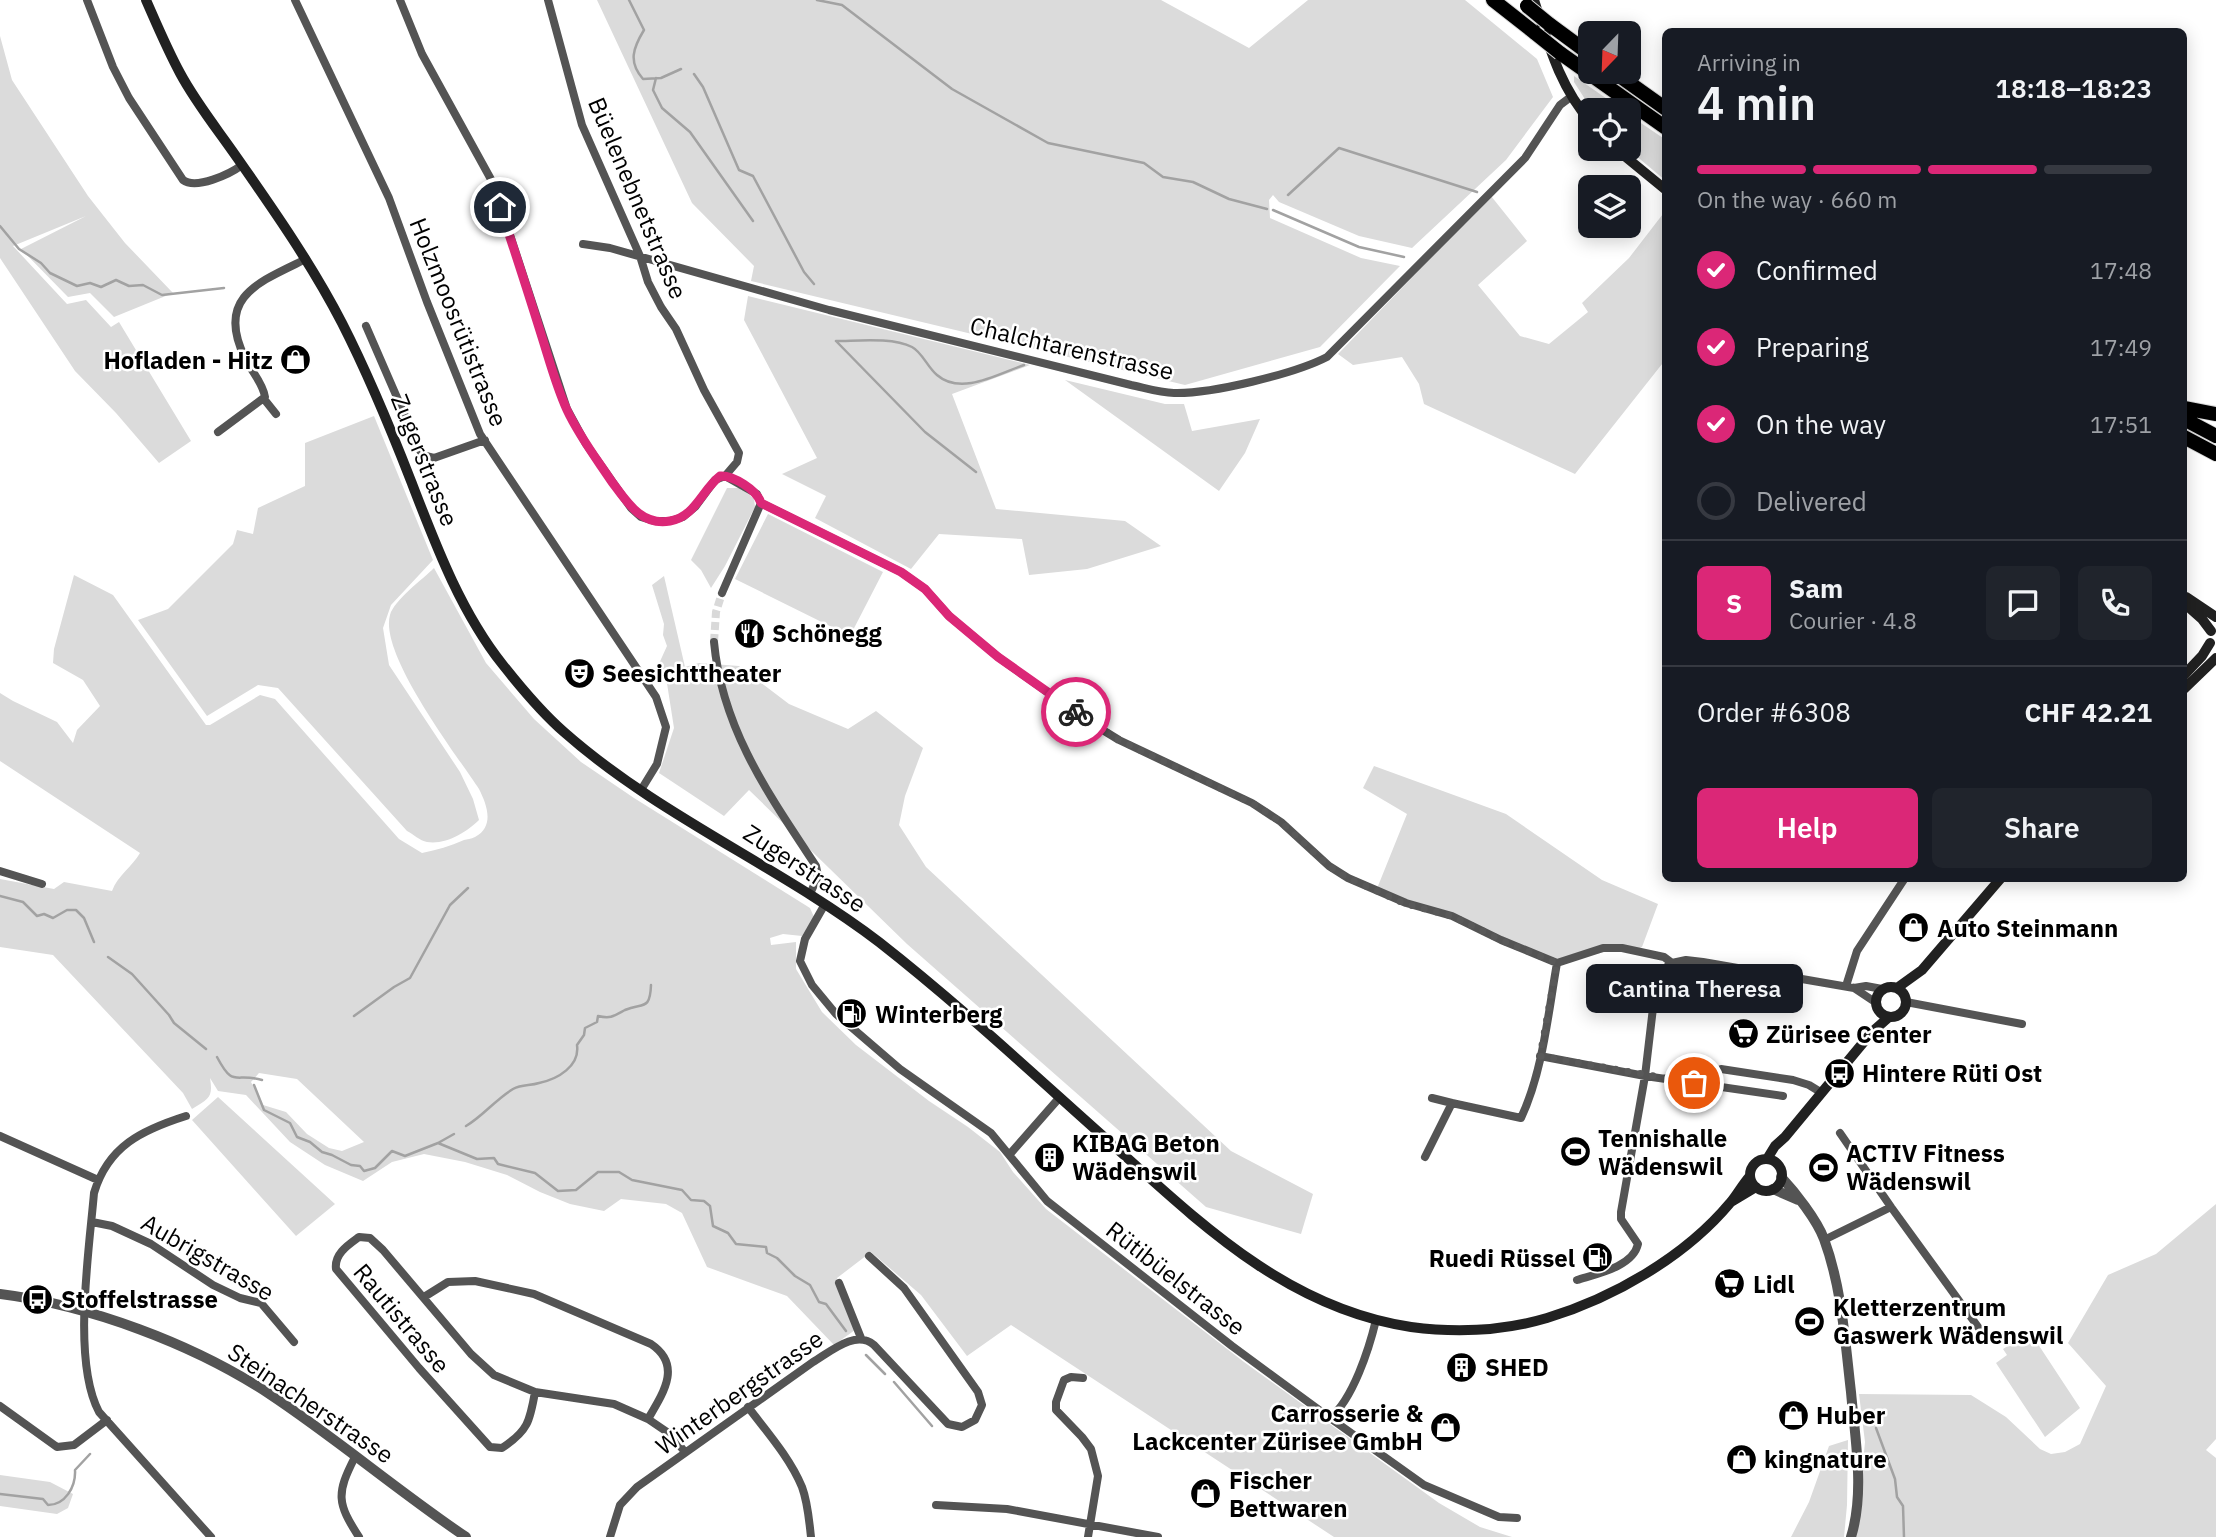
<!DOCTYPE html>
<meta charset="utf-8">
<style>
:root{--surface:#171b24;--page:#20242c;--text:#f1f3f6;--muted:#9ea1a6;--line:#363941;--accent:#db2777}
body{margin:0;font-family:"IBM Plex Sans",sans-serif;background:var(--page);color:var(--text);height:100vh;display:flex;flex-direction:column;font-size:26px;white-space:nowrap}
*{box-sizing:border-box;margin:0}
p{font-size:23px;color:var(--muted)}
.icon{flex:none;width:38px;height:38px;fill:none;stroke:currentColor;stroke-width:2;stroke-linecap:round;stroke-linejoin:round}
.map{position:relative;flex:1;overflow:hidden}
.sheet{position:absolute;left:1662px;top:28px;width:525px;height:854px;display:flex;flex-direction:column;background:var(--surface);border-radius:10px;box-shadow:0 4px 18px #0003}
.sheet>*{flex:none}
.needle{width:46px;rotate:203deg}
.fabs{position:absolute;left:1578px;top:21px;display:grid;gap:14px}
.fabs a{display:grid;place-items:center;width:63px;height:63px;border-radius:10px;background:var(--surface);box-shadow:0 4px 18px #0003;font-size:35px}
.pin{position:absolute;display:grid;place-items:center;width:60px;height:60px;color:#fff;margin:-30px;border:4px solid #fff;border-radius:50%;box-shadow:0 2px 7px #0007}
.courier{position:absolute;display:grid;place-items:center;width:70px;height:70px;margin:-35px;border:5px solid #db2777;border-radius:50%;background:#fff;color:#222;box-shadow:0 2px 9px #0007}
.bubble{position:absolute;height:49px;border-radius:10px;background:var(--surface);box-shadow:0 4px 18px #0003;font-size:23px;font-weight:600;line-height:49px;text-align:center}
.head em{font-style:normal;font-weight:600}
.head div{display:flex;flex-direction:column-reverse}
.head{display:flex;align-items:center;justify-content:space-between;height:119px;padding:0 35px}
h1{font-size:46px;font-weight:600;line-height:52px}
.bar{display:grid;grid-template-columns:repeat(4,1fr);gap:10px 7px;align-content:center;height:84px;padding:0 35px}
.bar i{height:9px;border-radius:5px;background:var(--line)}
.bar .active{background:var(--accent)}
.bar p{grid-column:span 4}
.line{display:flex;align-items:center;gap:18px;padding:0 35px;border-top:2px solid var(--line)}
.line div{flex:1}
.round{display:grid;place-items:center;flex:none;width:74px;height:74px;border-radius:10px;background:var(--page)}
ol{padding:0 35px;list-style:none}
li{display:flex;align-items:center;gap:21px;height:77px}
li p{margin-inline-start:auto}
li .icon{padding:7px;border-radius:50%;background:var(--accent);color:#fff;stroke-width:4}
li:last-child{color:var(--muted)}
li i{width:38px;height:38px;border:4px solid var(--line);border-radius:50%}
.action{display:flex;gap:14px;margin-top:auto;padding:14px 35px}
.action a{flex:1;height:80px;border-radius:10px;background:var(--accent);color:#fff;font-size:28px;font-weight:600;line-height:80px;text-align:center}
.action a+a{background:var(--page);color:var(--text)}
.map>svg:first-child{display:block}
.green{fill:#dbdbdb;fill-rule:evenodd}
.lines{fill:none;stroke-linecap:round;stroke-linejoin:round}
.stream{stroke:#a2a2a2;stroke-width:2.5}
.minor-tunnel{stroke:#d9d9d9;stroke-width:8;stroke-dasharray:8 4;stroke-linecap:butt}
.motorway-casing{stroke:#dbdbdb;stroke-width:16}
.minor{stroke:#545454;stroke-width:8}
.tertiary{stroke:#545454;stroke-width:10}
.secondary{stroke:#212121;stroke-width:10}
.motorway{stroke:#000;stroke-width:14}
.motorway-bridge-casing{stroke:#dbdbdb;stroke-width:16;stroke-linecap:butt}
.motorway-bridge{stroke:#000;stroke-width:14}
.done{stroke:#595959;stroke-width:7;stroke-dasharray:0 12.6}
.route{stroke:#db2777;stroke-width:9}
.labels{text-anchor:middle;dominant-baseline:central;stroke-width:5;stroke-linejoin:round;paint-order:stroke}
.street-label{font-size:24px;fill:#000;stroke:#fff}
.poi-label{font-size:24px;font-weight:bold;fill:#000;stroke:#fff;text-anchor:start}
</style>
<div class="map">
<svg width="2216" height="1537" viewBox="0 0 2216 1537">
<rect width="100%" height="100%" fill="#fff"/>
<path class="green" d="M597,0H1161L1249,48L1308,0H1465L1537,59L1553,97L1506,160L1412,248L1359,236L1279,202L1273,195L1269,200L1270,218L1361,258L1400,266L1320,347L1185,385L751,281L754,266L692,203Z
M0,36L12,80L88,196L125,243L173,293L114,317L90,293L68,297L21,249L86,216L13,246L67,304L86,300L111,327L119,322L191,441L159,463L116,413L75,371L0,258Z
M1574,76L1623,110H1592L1574,82Z
M1629,115L1666,140V181L1628,149Z
M1491,196L1527,241L1478,285L1520,336L1549,344L1588,312L1582,303L1629,258L1666,210V359L1575,474L1424,404L1419,384L1402,357L1353,365L1338,354Z
M748,296L1030,365L952,394L996,509L1125,521L1161,546L1087,569L1029,575L1022,539L939,534L911,569L815,518L826,496L782,474L817,458L744,320Z
M1065,380L1165,404H1184L1192,431L1260,419L1245,453L1219,491Z
M374,416L433,560L391,605L383,628L389,665L460,772L473,799L479,820C467,832 446,845 427,842C420,841 413,834 407,831L278,688L258,685L207,716L138,620L168,609L233,544L237,530L253,534L258,508L305,486V443Z
M727,488H742L754,499L755,507L725,566L711,588L701,570L691,560Z
M768,514L883,572L850,636L735,579Z
M434,568L486,663L534,719L581,762L634,798L810,908L814,917L802,936L783,934L770,938L771,945L796,942V969L822,1012L856,1045L929,1101L968,1127L1000,1152L1013,1172L1046,1209L1244,1362L1439,1503L1480,1527L1512,1537H1334L1011,1325L967,1356L921,1295L871,1252L837,1278L855,1330L834,1345L787,1296L707,1267L682,1213L666,1204L621,1199L604,1211L570,1204L540,1192L507,1175L465,1162L424,1154L392,1162L363,1181L325,1165L290,1142L246,1095L218,1091L210,1078C213,1097 210,1098 192,1109L183,1093L53,955L0,947V879L54,889L64,882L112,891C118,875 132,867 140,853L0,761V693L13,701L57,722L73,743L77,730L100,706L83,680L53,663L54,649L74,575L113,595L206,725H210L260,695L275,699L399,839L422,853C437,850 450,846 464,840C467,839 471,839 475,837C495,826 487,805 479,789C456,754 379,654 390,615C394,600 423,579 434,568ZM259,1073L297,1079L364,1142L342,1151L329,1148L307,1134L286,1112L263,1105L251,1082Z
M664,576L685,667L699,663L739,666L789,704L848,729L876,711L923,748L905,796L899,825L926,867L1231,1151L1313,1194L1301,1234L1206,1207L907,944L749,790L724,816L659,773L674,728L666,677L657,668L667,646L663,635L664,624L652,585Z
M1374,766L1506,814L1602,880L1658,904L1642,947L1635,950L1622,948L1557,963L1452,916L1376,891L1407,814L1363,788Z
M218,1097L335,1204L296,1236L192,1120Z
M2216,1204V1439L2206,1450L2216,1458V1537H1853L1859,1506L1865,1442L1859,1394L1971,1395L2006,1417L2040,1449L2051,1454L2065,1452L2080,1444L2106,1386L2068,1343L2108,1275L2156,1254Z
M2030,1332L2080,1408L2045,1437L1996,1363L2007,1355L2003,1349Z
M1848,1440L1847,1505L1844,1537H1791L1809,1502L1829,1446Z
M0,1475L50,1482L73,1494L68,1508L57,1514L0,1506Z"/>
<g class="lines">
<path class="stream" d="M629,0L644,30C633,48 628,62 643,79L661,78L681,69
M817,0L842,5L952,89L1048,143L1144,163L1163,177L1193,182L1229,199L1267,209
M694,74L703,87L739,170L753,176L804,272L814,284
M656,78L653,90L662,108L690,132L753,221
M1288,195L1339,148L1477,192
M1273,210L1359,247L1404,257
M0,226L19,249L41,263L50,273L77,286L90,283L101,287L116,280L129,286L143,285L162,295L224,288
M836,341C857,341 892,337 912,347C922,352 928,368 937,375C961,396 998,374 1024,365
M836,341L925,432L976,472
M0,896L23,902L37,916L44,914L53,918L67,910H76L84,918L94,942
M108,957L132,974L169,1015L174,1023L206,1049
M354,1016L394,987L410,978L450,905L468,888
M217,1057C234,1089 234,1072 262,1080
M254,1085L264,1110L290,1123L297,1137L310,1142L322,1152L332,1155L351,1165L360,1166L364,1171L375,1168L392,1151L405,1156L438,1143L454,1134
M466,1126C483,1116 496,1099 513,1089C522,1084 530,1086 539,1083C558,1079 580,1066 577,1045L584,1035L585,1028L597,1022L598,1016C611,1019 614,1016 625,1010C642,1002 650,1012 651,985
M438,1143L477,1159L494,1158L498,1164L535,1173L558,1191L576,1190L598,1172H619L632,1180L682,1190L691,1200L704,1201L710,1206L713,1226L728,1233L736,1244L766,1247L767,1253L777,1258L795,1276L810,1285L819,1302L826,1304L846,1331
M866,1355L885,1374
M894,1382L932,1426
M1876,1428L1895,1479L1897,1497L1903,1506L1904,1537
M0,1494L43,1499L48,1505C65,1505 76,1487 75,1470L90,1454"/>
<path class="minor-tunnel" d="M714,642L716,612L722,593"/>
<defs>
<path id="motorway" d="M1493,0L1535,33
M1549,24L1591,55
M1560,53L1666,128
M1614,72L1666,109
M2184,408L2216,414
M2184,419L2216,436
M2184,437L2216,454"/>
</defs>
<use href="#motorway" class="motorway-casing"/>
<path class="minor" d="M87,0L113,67L129,98L183,180C196,190 230,174 242,165
M295,0L389,198L427,302L480,434L656,697L666,727L657,764L641,790
M400,0L422,54L493,183L567,409L586,444L631,508L641,517L654,521H670L683,517L695,507L715,480L725,476L737,462L739,453L704,390L676,329L661,307L648,282L640,256L582,125L548,0
M583,244L610,248L829,310L1131,385C1145,388 1160,393 1174,393C1211,394 1294,374 1327,357L1525,158L1560,105L1572,96
M366,326L422,455L434,458L485,440
M264,399L276,414
M218,432L265,397C263,383 251,371 245,358C215,297 259,282 306,259
M725,476L757,494L761,503L901,572L925,589L949,616L998,657L1088,721L1119,740L1252,803L1281,822L1329,866L1348,878L1406,903L1452,916L1501,940L1557,963L1603,948H1622L1664,957L1672,963L1686,960L1703,962L1854,988L1866,986L1882,989
M722,593L761,503
M714,642C722,729 769,795 816,866L818,876L810,894
M0,871L42,884
M825,904L805,939L800,961L812,985L836,1014L900,1069L991,1133L1047,1201L1232,1346L1330,1418C1353,1399 1369,1349 1376,1320
M1846,986L1857,951L1905,878
M1854,988L1875,1002
M1906,1002L2022,1024
M1540,1056L1645,1076L1783,1096
M1696,1082L1721,1069L1793,1080L1809,1085L1822,1093
M1432,1098L1452,1103
M186,1116C142,1130 108,1146 94,1193C89,1252 72,1361 99,1412L211,1537
M1840,1133L1891,1207
M0,1136L98,1180
M1010,1154L1060,1097
M1425,1157L1452,1103L1521,1118C1543,1071 1548,1014 1557,963
M92,1222L112,1226L151,1244L213,1285L240,1298L261,1303L294,1342
M1824,1240L1891,1207L1981,1331
M1577,1280C1596,1274 1633,1267 1638,1244L1621,1219V1212L1645,1076L1655,991L1661,971L1672,963
M839,1283L861,1338
M424,1297L448,1282L475,1281L534,1294L651,1344C682,1365 664,1392 648,1419
M1083,1378L1071,1377L1064,1380L1056,1402V1410L1082,1437L1091,1449L1098,1476L1088,1537
M535,1392C530,1421 528,1431 502,1448L490,1447L419,1368L336,1269C334,1254 348,1245 359,1237L370,1238L383,1250L471,1354L494,1375L535,1392L614,1404L648,1419L670,1434L685,1452
M0,1406L57,1447L74,1445L107,1420
M748,1407C767,1432 790,1458 802,1487C808,1503 809,1520 811,1537
M1330,1418L1424,1485L1499,1517L1517,1518
M355,1457C336,1494 337,1503 359,1537
M936,1505L1007,1509L1158,1537
M610,1537L620,1505L637,1487L813,1362C830,1352 856,1329 874,1345L948,1424L962,1427L975,1420L982,1405L978,1392L904,1288L869,1256"/>
<path class="tertiary" d="M1781,1177C1795,1192 1817,1220 1824,1239C1842,1288 1845,1341 1851,1392C1855,1439 1865,1492 1851,1537
M1773,1189L1798,1200
M0,1294C89,1305 193,1344 268,1393C336,1438 398,1491 466,1537"/>
<path class="secondary" d="M146,0C157,25 167,49 180,73C196,103 218,130 238,159C275,212 312,265 342,323C368,374 390,427 411,481C435,543 460,611 503,665C522,689 541,712 564,732C659,816 779,866 879,942C957,1003 1030,1071 1104,1137C1196,1219 1284,1308 1411,1327C1457,1333 1503,1331 1547,1318C1613,1298 1685,1257 1730,1203C1737,1195 1742,1185 1750,1176
M1534,0C1548,43 1560,88 1591,122
M1616,149L1666,190
M2186,597L2216,617
M2184,603L2202,619L2211,631
M2184,675L2202,656L2210,643
M2184,689L2216,658
M1876 1002a15 15 0 1 1 30 0a15 15 0 1 1-30 0Z
M1897,988L1922,970L2001,878
M1767,1159L1775,1146L1785,1137L1872,1032L1889,1017
M1750 1175a16 16 0 1 1 32 0a16 16 0 1 1-32 0Z
M1731,1202L1756,1187"/>
<use href="#motorway" class="motorway"/>
<defs>
<path id="motorway-bridge" d="M1527,6L1549,24
M1535,33L1560,53"/>
</defs>
<use href="#motorway-bridge" class="motorway-bridge-casing"/>
<use href="#motorway-bridge" class="motorway-bridge"/>
</g>
<g class="lines">
<path class="done" d="M1076,712L1119,740L1252,803L1281,822L1329,866L1348,878L1406,904L1452,916L1501,940L1557,963L1540,1056L1694,1083"/>
<path class="route" d="M500,207C514,249 528,292 541,334C549,359 556,386 567,410C579,436 596,458 612,482C627,502 641,526 670,521C695,517 702,490 720,476C733,475 757,490 761,503L901,572L925,589L949,616L998,657L1076,712"/>
</g>
<defs>
<symbol id="shop-disc" viewBox="-11 -11 22 22"><circle r="9.5" fill="#000" stroke="#fff"/><path d="M-5-2.5h2.3a2.7 3.5 0 0 1 5.4 0H5L5.5 6h-11ZM-1.5-2.5h3a1.5 2.3 0 0 0-3 0Z" fill="#fff"/></symbol>
<symbol id="restaurant-disc" viewBox="-11 -11 22 22"><circle r="9.5" fill="#000" stroke="#fff"/><path d="M-5-6h1v4h1v-4h1v4h1v-4h1v5L-1.5 .5V6h-2V.5L-5-1ZM5-6V6H3V1.5H1.5Q1.5-4 5-6Z" fill="#fff"/></symbol>
<symbol id="theatre-disc" viewBox="-11 -11 22 22"><circle r="9.5" fill="#000" stroke="#fff"/><path d="M-5-5.5Q0-4 5-5.5V0Q5 5 0 6Q-5 5-5 0ZM-3.3-2.5H-1v1.5H-3.3ZM1-2.5H3.3v1.5H1ZM-2.8 1Q0 5.5 2.8 1Z" fill="#fff"/></symbol>
<symbol id="fuel-disc" viewBox="-11 -11 22 22"><circle r="9.5" fill="#000" stroke="#fff"/><path d="M-5.5-6h7V0h2V4h1.3V-2.5L3-4.5l.8-.8L6-3V5H2.5V1h-1V6h-7ZM-4.2-4.7v3.2H.2V-4.7Z" fill="#fff"/></symbol>
<symbol id="supermarket-disc" viewBox="-11 -11 22 22"><circle r="9.5" fill="#000" stroke="#fff"/><path d="M-6-5.5h2.5l.6 2H6L4.5 2H-2.5L-4.4-4H-6ZM-1.5 3.2a1.3 1.3 0 1 0 .1 0ZM3 3.2a1.3 1.3 0 1 0 .1 0Z" fill="#fff"/></symbol>
<symbol id="bus-disc" viewBox="-11 -11 22 22"><circle r="9.5" fill="#000" stroke="#fff"/><path d="M-5-6H5V4H4V6H2V4H-2V6H-4V4H-5ZM-3.5-4V0h7V-4ZM-3.5 1.2v1.5H-2V1.2ZM2 1.2v1.5H3.5V1.2Z" fill="#fff"/></symbol>
<symbol id="stadium-disc" viewBox="-11 -11 22 22"><circle r="9.5" fill="#000" stroke="#fff"/><path d="M0-5a6.5 5 0 1 0 0 10a6.5 5 0 1 0 0-10ZM-3.5-1.8h7v3.6h-7Z" fill="#fff"/></symbol>
<symbol id="building-disc" viewBox="-11 -11 22 22"><circle r="9.5" fill="#000" stroke="#fff"/><path d="M-4-6H4V6H1V3H-1V6H-4ZM-2.5-4.3h1.7v1.8h-1.7ZM.8-4.3h1.7v1.8H.8ZM-2.5-1h1.7V.8h-1.7ZM.8-1h1.7V.8H.8Z" fill="#fff"/></symbol>
</defs>
<g fill-rule="evenodd">
<use href="#shop-disc" x="278" y="342" width="35" height="35"/>
<use href="#restaurant-disc" x="732" y="616" width="35" height="35"/>
<use href="#theatre-disc" x="562" y="656" width="35" height="35"/>
<use href="#shop-disc" x="1896" y="910" width="35" height="35"/>
<use href="#fuel-disc" x="834" y="996" width="35" height="35"/>
<use href="#supermarket-disc" x="1726" y="1016" width="35" height="35"/>
<use href="#bus-disc" x="1822" y="1056" width="35" height="35"/>
<use href="#stadium-disc" x="1558" y="1134" width="35" height="35"/>
<use href="#building-disc" x="1032" y="1140" width="35" height="35"/>
<use href="#stadium-disc" x="1806" y="1150" width="35" height="35"/>
<use href="#fuel-disc" x="1580" y="1240" width="35" height="35"/>
<use href="#supermarket-disc" x="1712" y="1266" width="35" height="35"/>
<use href="#bus-disc" x="20" y="1282" width="35" height="35"/>
<use href="#stadium-disc" x="1792" y="1304" width="35" height="35"/>
<use href="#building-disc" x="1444" y="1350" width="35" height="35"/>
<use href="#shop-disc" x="1776" y="1398" width="35" height="35"/>
<use href="#shop-disc" x="1428" y="1410" width="35" height="35"/>
<use href="#shop-disc" x="1724" y="1442" width="35" height="35"/>
<use href="#shop-disc" x="1188" y="1476" width="35" height="35"/>
</g>
<g class="labels">
<g class="street-label">
<text transform="translate(638 198) rotate(67)">Büelenebnetstrasse</text>
<text transform="translate(459 322) rotate(68)">Holzmoosrütistrasse</text>
<text transform="translate(1072 348) rotate(13)">Chalchtarenstrasse</text>
<text transform="translate(425 460) rotate(68)">Zugerstrasse</text>
<text transform="translate(805 868) rotate(33)">Zugerstrasse</text>
<text transform="translate(208 1257) rotate(30)">Aubrigstrasse</text>
<text transform="translate(1176 1278) rotate(38)">Rütibüelstrasse</text>
<text transform="translate(402 1318) rotate(50)">Rautistrasse</text>
<text transform="translate(739 1392) rotate(-35)">Winterbergstrasse</text>
<text transform="translate(311 1403) rotate(34)">Steinacherstrasse</text>
</g>
<g class="poi-label">
<text x="273" y="360" text-anchor="end">Hofladen - Hitz</text>
<text x="772" y="633">Schönegg</text>
<text x="602" y="673">Seesichttheater</text>
<text x="1937" y="928">Auto Steinmann</text>
<text x="875" y="1014">Winterberg</text>
<text x="1766" y="1034">Zürisee Center</text>
<text x="1862" y="1073">Hintere Rüti Ost</text>
<text x="1598" y="1138">Tennishalle<tspan x="1598" dy="28">Wädenswil</tspan></text>
<text x="1072" y="1143">KIBAG Beton<tspan x="1072" dy="28">Wädenswil</tspan></text>
<text x="1846" y="1153">ACTIV Fitness<tspan x="1846" dy="28">Wädenswil</tspan></text>
<text x="1575" y="1258" text-anchor="end">Ruedi Rüssel</text>
<text x="1753" y="1284">Lidl</text>
<text x="61" y="1299">Stoffelstrasse</text>
<text x="1833" y="1307">Kletterzentrum<tspan x="1833" dy="28">Gaswerk Wädenswil</tspan></text>
<text x="1485" y="1367">SHED</text>
<text x="1423" y="1413" text-anchor="end">Carrosserie &amp;<tspan x="1423" dy="28">Lackcenter Zürisee GmbH</tspan></text>
<text x="1816" y="1415">Huber</text>
<text x="1764" y="1459">kingnature</text>
<text x="1229" y="1480">Fischer<tspan x="1229" dy="28">Bettwaren</tspan></text>
</g>
</g>
</svg>
<div class="fabs">
<a><svg class="needle" viewBox="-14 -14 28 28"><path d="M0-13l5 13h-10z" fill="#e53935"/><path d="M0 13l5-13h-10z" fill="#9ea1a6"/></svg></a>
<a><svg class="icon" aria-label="locate" viewBox="0 0 24 24"><circle cx="12" cy="12" r="6"/><path d="M12 2v4M12 18v4M2 12h4M18 12h4"/></svg></a>
<a><svg class="icon" aria-label="layers" viewBox="0 0 24 24"><path d="M12 4l9 5-9 5-9-5zM3 14l9 5 9-5"/></svg></a>
</div>
<div class="pin" style="left:1694px;top:1083px;background:#ea580c"><svg class="icon" aria-label="bag" viewBox="0 0 24 24"><path d="M5 8h14l-1 12H6zM9 8a3 3 0 0 1 6 0"/></svg></div>
<div class="pin" style="left:500px;top:207px;background:#1f2937"><svg class="icon" aria-label="home" viewBox="0 0 24 24"><path d="M3 11l9-7 9 7M6 9v11h12V9"/></svg></div>
<div class="courier" style="left:1076px;top:712px"><svg class="icon" aria-label="bike" viewBox="0 0 24 24"><circle cx="6" cy="16" r="4"/><circle cx="18" cy="16" r="4"/><path d="M6 16l4-8h5l3 8M10 8l3 8H6M13 5h3"/></svg></div>
<div class="bubble" style="left:1586px;top:964px;width:217px">Cantina Theresa</div>
<section class="sheet">
<div class="head"><div><h1>4 min</h1><p>Arriving in</p></div><em>18:18–18:23</em></div>
<div class="bar"><i class="active"></i><i class="active"></i><i class="active"></i><i></i><p>On the way · 660 m</p></div>
<ol>
<li><svg class="icon" aria-label="check" viewBox="0 0 24 24"><path d="M5 12l5 5 9-10"/></svg>Confirmed<p>17:48</p></li>
<li><svg class="icon" aria-label="check" viewBox="0 0 24 24"><path d="M5 12l5 5 9-10"/></svg>Preparing<p>17:49</p></li>
<li><svg class="icon" aria-label="check" viewBox="0 0 24 24"><path d="M5 12l5 5 9-10"/></svg>On the way<p>17:51</p></li>
<li><i></i>Delivered</li>
</ol>
<div class="line" style="height:126px"><b class="round" style="background:var(--accent);color:#fff">S</b><div><b>Sam</b><p>Courier · 4.8</p></div><a class="round"><svg class="icon" aria-label="chat" viewBox="0 0 24 24"><path d="M4 5h16v11H9l-5 4z"/></svg></a><a class="round"><svg class="icon" aria-label="phone" viewBox="0 0 24 24"><path d="M5 4h4l2 5-3 2q2 4 5 5l2-3 5 2v4C11 20 4 13 5 4z"/></svg></a></div>
<div class="line" style="height:91px"><div>Order #6308</div><b>CHF 42.21</b></div>
<div class="action"><a>Help</a><a>Share</a></div>
</section>
</div>
